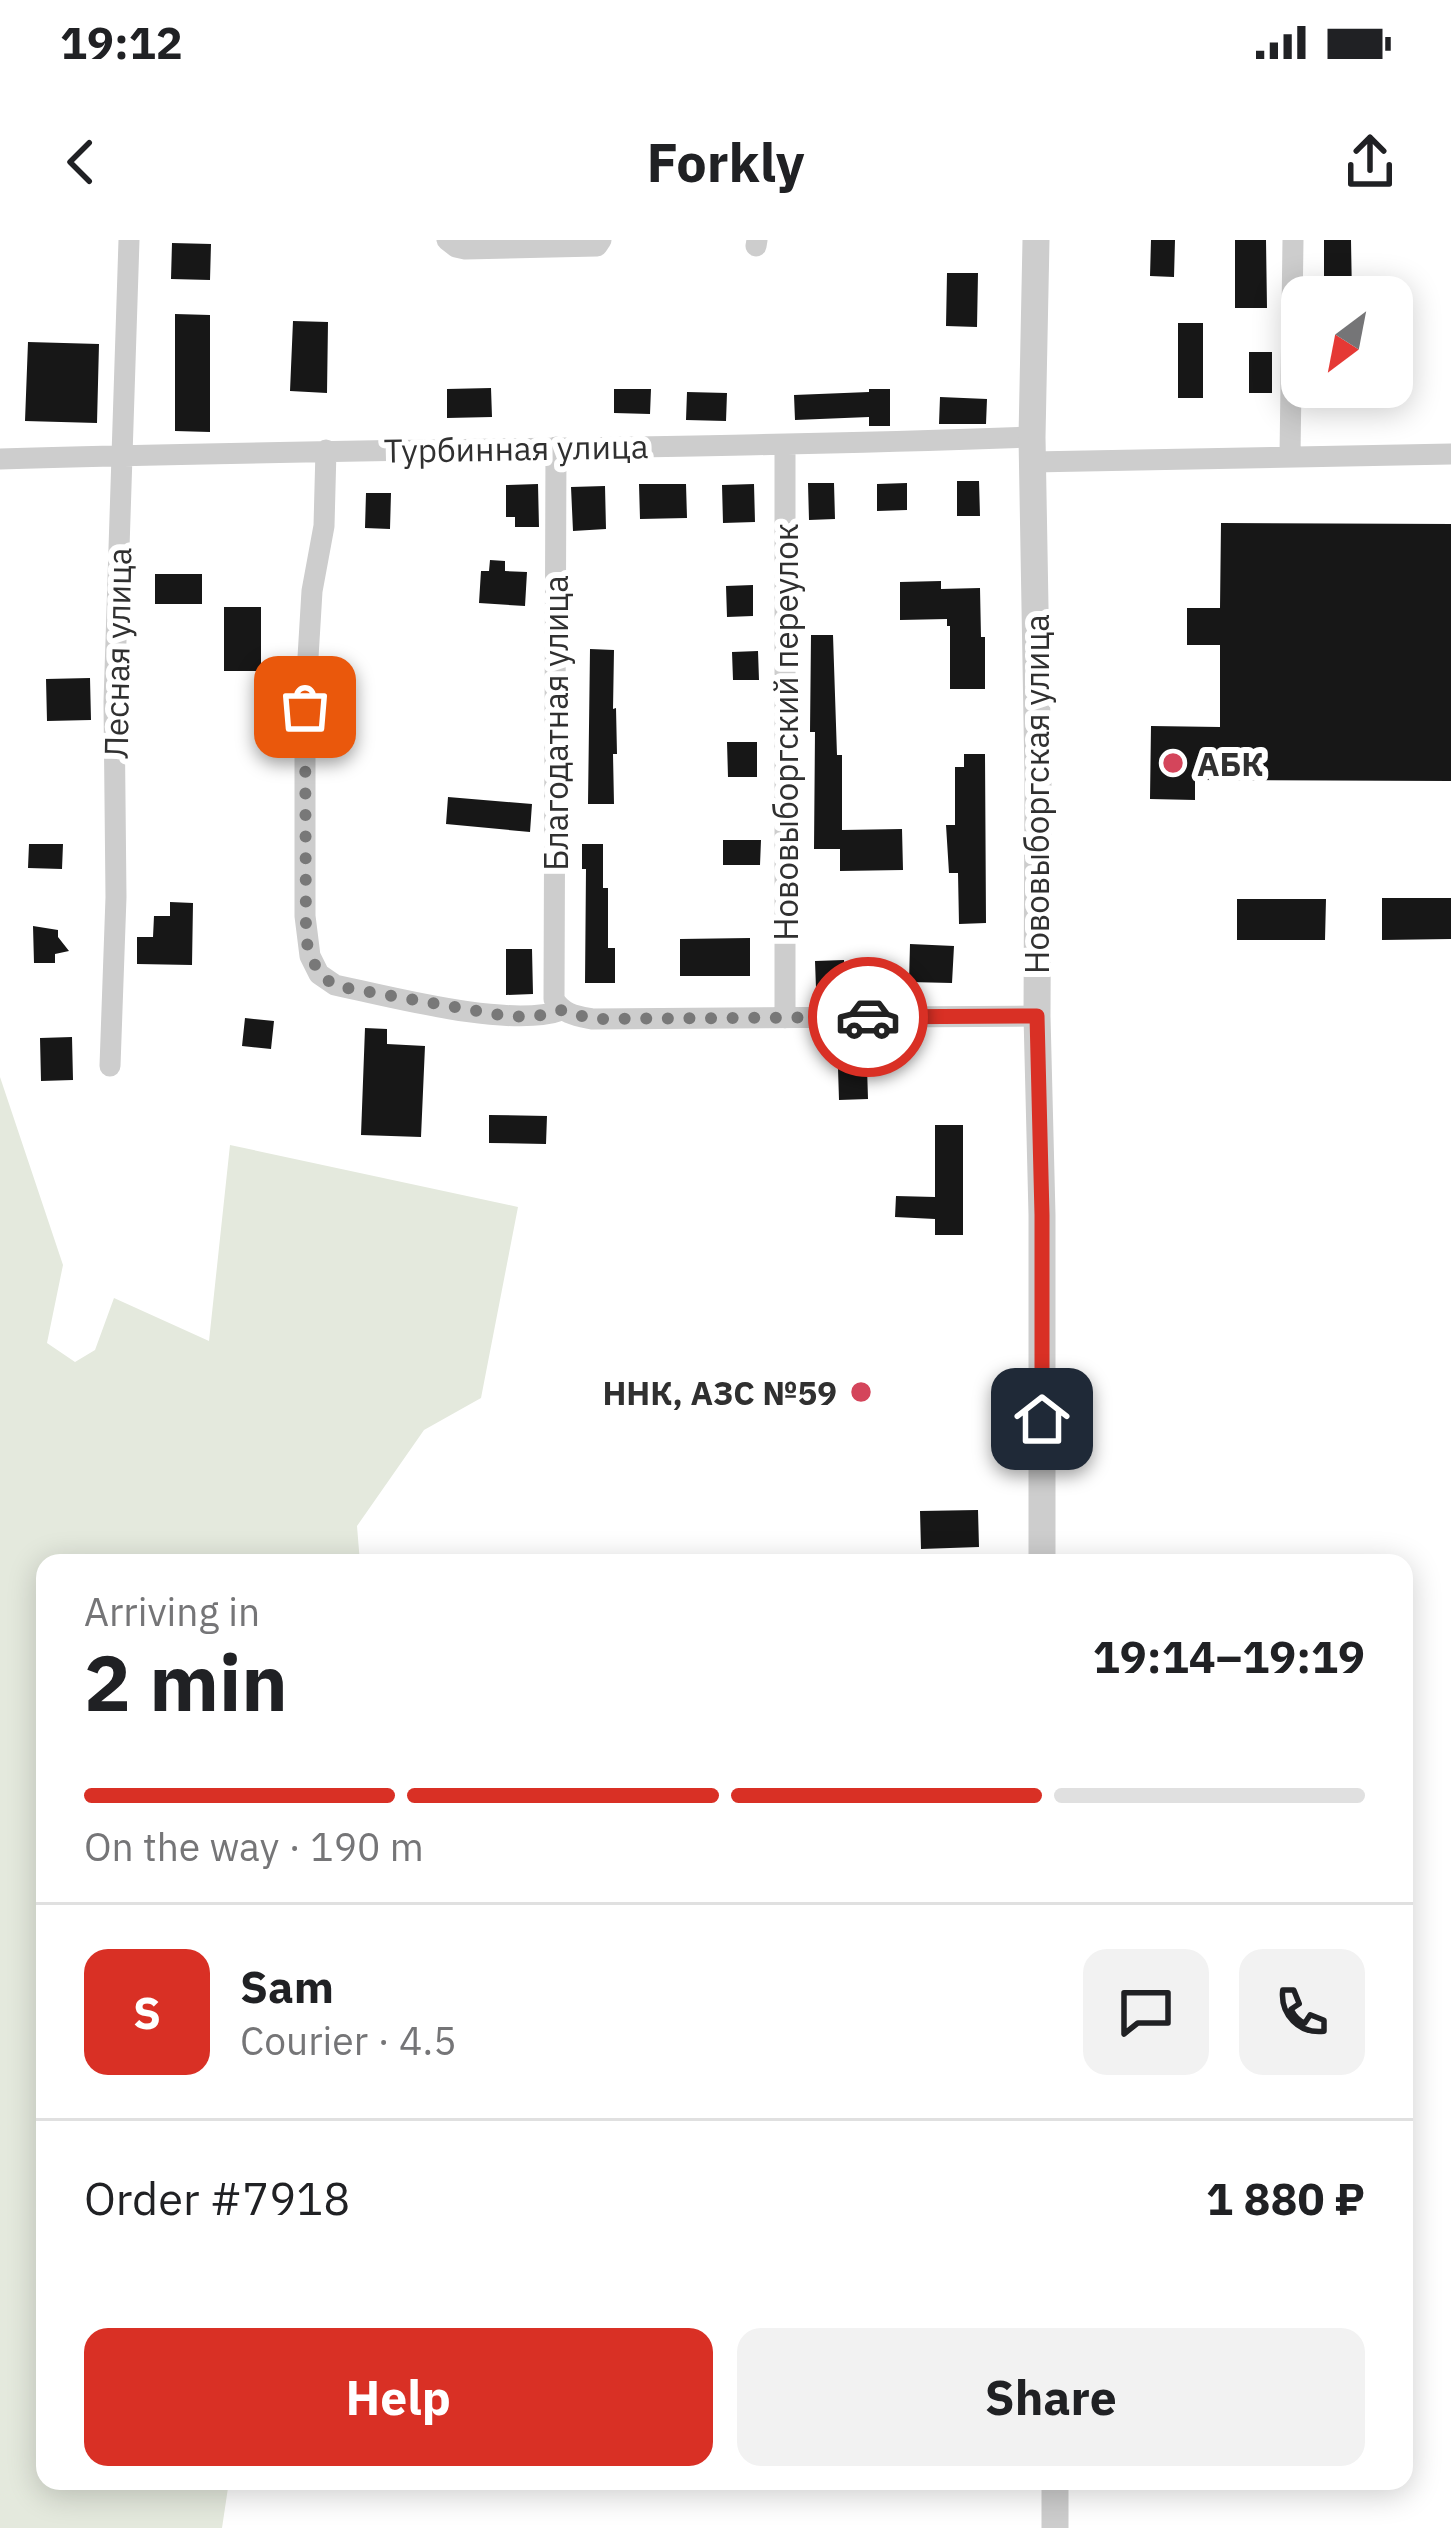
<!DOCTYPE html>
<meta charset="utf-8">
<style>
:root{--surface:#fff;--page:#f2f2f2;--text:#202124;--muted:#757577;--line:#e0e0e0;--accent:#d93025}
body{margin:0;font-family:"IBM Plex Sans",sans-serif;background:var(--page);color:var(--text);height:100vh;display:flex;flex-direction:column;font-size:45px;white-space:nowrap}
*{box-sizing:border-box;margin:0}
p{font-size:39px;color:var(--muted)}
.icon{flex:none;width:66px;height:66px;fill:none;stroke:currentColor;stroke-width:2;stroke-linecap:round;stroke-linejoin:round}
.map{position:relative;flex:1;overflow:hidden}
.drawer{position:absolute;left:36px;top:1314px;width:1377px;height:936px;display:flex;flex-direction:column;background:var(--surface);border-radius:24px;box-shadow:0 6px 30px #0003}
.drawer>*{flex:none}
.needle{width:78px;rotate:212deg}
.buttons{position:absolute;left:1281px;top:36px;display:grid;gap:24px}
.buttons a{display:grid;place-items:center;width:132px;height:132px;border-radius:24px;background:var(--surface);box-shadow:0 6px 30px #0003;font-size:60px}
.pin{position:absolute;display:grid;place-items:center;width:102px;height:102px;color:#fff;margin:-51px;border-radius:24px;box-shadow:0 6px 18px #0006}
.courier{position:absolute;display:grid;place-items:center;width:120px;height:120px;margin:-60px;border:9px solid #d93025;border-radius:50%;background:#fff;color:#222;box-shadow:0 3px 15px #0007}
.overview em{font-style:normal;font-weight:700}
.overview div{display:flex;flex-direction:column-reverse}
.overview{display:flex;align-items:center;justify-content:space-between;height:204px;padding:0 48px}
h1{font-size:78px;font-weight:700;line-height:90px}
.bar{display:grid;grid-template-columns:repeat(4,1fr);gap:18px 12px;align-content:center;height:144px;padding:0 48px}
.bar i{height:15px;border-radius:9px;background:var(--line)}
.bar .active{background:var(--accent)}
.bar p{grid-column:span 4}
.line{display:flex;align-items:center;gap:30px;padding:0 48px;border-top:3px solid var(--line)}
.line div{flex:1}
.round{display:grid;place-items:center;flex:none;width:126px;height:126px;border-radius:24px;background:var(--page)}
.cta{display:flex;gap:24px;margin-top:auto;padding:24px 48px}
.cta a{flex:1;height:138px;border-radius:24px;background:var(--accent);color:#fff;font-size:48px;font-weight:700;line-height:138px;text-align:center}
.cta a+a{background:var(--page);color:var(--text)}
.status{display:flex;justify-content:space-between;align-items:center;height:84px;padding:0 60px;background:var(--surface);direction:ltr}
.status svg{height:33px;fill:currentColor}
header{display:flex;justify-content:space-between;align-items:center;height:156px;padding:0 48px;background:var(--surface);font-size:54px;font-weight:700}
.map>svg:first-child{display:block}
.green{fill:#e4e9dd}
.building{fill:#171717}
.lines{fill:none;stroke-linecap:round;stroke-linejoin:round}
.minor{stroke:#cdcdcd;stroke-width:21}
.tertiary{stroke:#cdcdcd;stroke-width:27}
.done{stroke:#787878;stroke-width:12;stroke-dasharray:0 21.6}
.route{stroke:#d93025;stroke-width:15}
.poi-dot{fill:#d4455b;stroke:#fff;stroke-width:4.5}
.labels{text-anchor:middle;dominant-baseline:central;stroke-width:12;stroke-linejoin:round;paint-order:stroke}
.street-label{font-size:33px;fill:#303030;stroke:#fff}
.poi-label{font-size:33px;font-weight:bold;fill:#303030;stroke:#fff;text-anchor:start}
</style>
<div class="status"><b>19:12</b><svg viewBox="0 0 49 12"><path d="M0 12V9h3v3zM5 12V6h3v6zM10 12V3h3v9zM15 12V0h3v12zM26 1h20v11H26zM47 4h2v5h-2z"/></svg></div>
<header><svg class="icon" aria-label="back" viewBox="0 0 24 24"><path d="M15 5l-7 7 7 7"/></svg>Forkly<svg class="icon" aria-label="share" viewBox="0 0 24 24"><path d="M12 15V3M7 8l5-5 5 5M5 13v7h14v-7"/></svg></header>
<div class="map">
<svg width="1451" height="2288" viewBox="0 0 1451 2288">
<rect width="100%" height="100%" fill="#fff"/>
<path class="green" d="M0,837L63,1025L47,1103L75,1122L95,1110L114,1058L209,1101L230,905L518,967L481,1158L424,1190L357,1286L360,1323H45V2241H229L222,2288H0Z"/>
<path class="building" d="M1151,0H1175L1174,37L1150,36Z
M1235,0H1266L1267,68H1235Z
M1324,0H1351L1352,57H1324Z
M172,3L211,4L210,40L171,39Z
M947,33H978L977,87L946,86Z
M175,74L210,75V192L175,191Z
M293,81L328,82L327,153L290,151Z
M1178,83H1203V158H1178Z
M28,102L99,104L97,183L25,181Z
M1249,112H1272V153H1249Z
M491,148L492,177L447,178V149Z
M614,149H651L650,174L614,173Z
M869,149H890V186H869V177L795,180L794,155L869,152Z
M687,152L727,153L726,181L686,180Z
M940,157L987,159L986,184H939Z
M957,241H979L980,276H957Z
M808,243H834L835,279L809,280Z
M907,243V270L877,271V244Z
M538,244L539,287H515V277H506V245Z
M639,244H686L687,278L640,279Z
M754,244L755,282L723,283L722,245Z
M605,246L606,289L573,291L571,247Z
M366,253H391L390,289L365,288Z
M1221,283L1451,284V541L1195,540V560L1150,559L1151,486L1220,487V405H1187V368H1220Z
M490,320L505,321V331L527,332L525,366L479,363L481,331H489Z
M155,334H202V364H155Z
M941,341V349L980,348L981,397H985V449H950V386H947V379L900,380V342Z
M753,345V376L727,377L726,346Z
M224,367H261V431H224Z
M811,395H833L837,515H842V590L902,589L903,630L840,631V609H814L815,492H810Z
M590,409L614,410L613,469L616,468L617,514H613L614,564H588Z
M758,411L759,440H733L732,412Z
M90,438L91,480L47,481L46,439Z
M727,502H757V537H728Z
M964,514H985L986,683L959,684L958,633H949L946,585H955V527H964Z
M448,557L532,564L530,592L446,584Z
M723,600H761L760,625H723Z
M29,604H63L62,629L28,628Z
M582,604H603V648H608V708H615V743H585L586,629H582Z
M1382,658H1451V699L1382,700Z
M1237,659H1326L1325,700H1237Z
M170,662L193,663L192,725L137,724V697H153L154,676H170Z
M33,686L58,690V697L69,711L55,714V723H34Z
M750,698V736H680V699Z
M910,704L954,706L952,743L909,742Z
M506,709H532L533,754L506,755Z
M844,720L845,748H816L815,721Z
M245,778L274,781L271,809L242,806Z
M365,788L387,789V804L425,806L421,897L361,895Z
M72,797L73,840L41,841L40,798Z
M867,827L868,859L839,860L838,828Z
M489,875L547,876L546,904L489,903Z
M935,885H963V995H935V979L895,977L896,956L935,957Z
M978,1270L979,1307L921,1309L920,1271Z"/>
<g class="lines">
<path class="minor" d="M447,0L456,7L465,9L597,6L601,0
M756,6L757,0
M785,206V778
M556,207L554,759C562,774 577,776 592,779L1037,776
M326,210L324,286L312,351L305,467V676L310,716L319,734L335,745C391,757 512,789 562,770
M1290,216L1293,0
M0,219C344,208 688,210 1032,197
M1032,222L1451,214
M110,826L116,657L114,462L129,0"/>
<path class="tertiary" d="M1036,0L1032,197L1038,537L1037,776L1042,975V1323
M1055,2241V2288"/>
</g>
<g class="lines">
<path class="done" d="M305,467L306,699C311,721 317,733 335,746L506,776L533,777L562,770L592,779L868,777"/>
<path class="route" d="M868,777L1037,776L1042,975V1179"/>
</g>
<g class="poi-dot">
<circle cx="1173" cy="523" r="12"/>
<circle cx="861" cy="1152" r="12"/>
</g>
<g class="labels">
<g class="street-label">
<text transform="translate(516 208) rotate(-1)">Турбинная улица</text>
<text transform="translate(117 413) rotate(-89)">Лесная улица</text>
<text transform="translate(555 483) rotate(-90)">Благодатная улица</text>
<text transform="translate(785 492) rotate(-90)">Нововыборгский переулок</text>
<text transform="translate(1036 554) rotate(-90)">Нововыборгская улица</text>
</g>
<g class="poi-label">
<text x="1197" y="523">АБК</text>
<text x="837" y="1152" text-anchor="end">ННК, АЗС №59</text>
</g>
</g>
</svg>
<div class="buttons">
<a><svg class="needle" viewBox="-14 -14 28 28"><path d="M0-13l5 13h-10z" fill="#e53935"/><path d="M0 13l5-13h-10z" fill="#757577"/></svg></a>
</div>
<div class="pin" style="left:305px;top:467px;background:#ea580c"><svg class="icon" aria-label="bag" viewBox="0 0 24 24"><path d="M5 8h14l-1 12H6zM9 8a3 3 0 0 1 6 0"/></svg></div>
<div class="pin" style="left:1042px;top:1179px;background:#1f2937"><svg class="icon" aria-label="home" viewBox="0 0 24 24"><path d="M3 11l9-7 9 7M6 9v11h12V9"/></svg></div>
<div class="courier" style="left:868px;top:777px"><svg class="icon" aria-label="car" viewBox="0 0 24 24"><path d="M5 17H2v-5l4-1 3-4h7l3 4 3 1v5h-3M9 17h6M6 11h13"/><circle cx="7" cy="17" r="2"/><circle cx="17" cy="17" r="2"/></svg></div>
<section class="drawer">
<div class="overview"><div><h1>2 min</h1><p>Arriving in</p></div><em>19:14–19:19</em></div>
<div class="bar"><i class="active"></i><i class="active"></i><i class="active"></i><i></i><p>On the way · 190 m</p></div>
<div class="line" style="height:216px"><b class="round" style="background:var(--accent);color:#fff">S</b><div><b>Sam</b><p>Courier · 4.5</p></div><a class="round"><svg class="icon" aria-label="chat" viewBox="0 0 24 24"><path d="M4 5h16v11H9l-5 4z"/></svg></a><a class="round"><svg class="icon" aria-label="phone" viewBox="0 0 24 24"><path d="M5 4h4l2 5-3 2q2 4 5 5l2-3 5 2v4C11 20 4 13 5 4z"/></svg></a></div>
<div class="line" style="height:156px"><div>Order #7918</div><b>1 880 ₽</b></div>
<div class="cta"><a>Help</a><a>Share</a></div>
</section>
</div>
